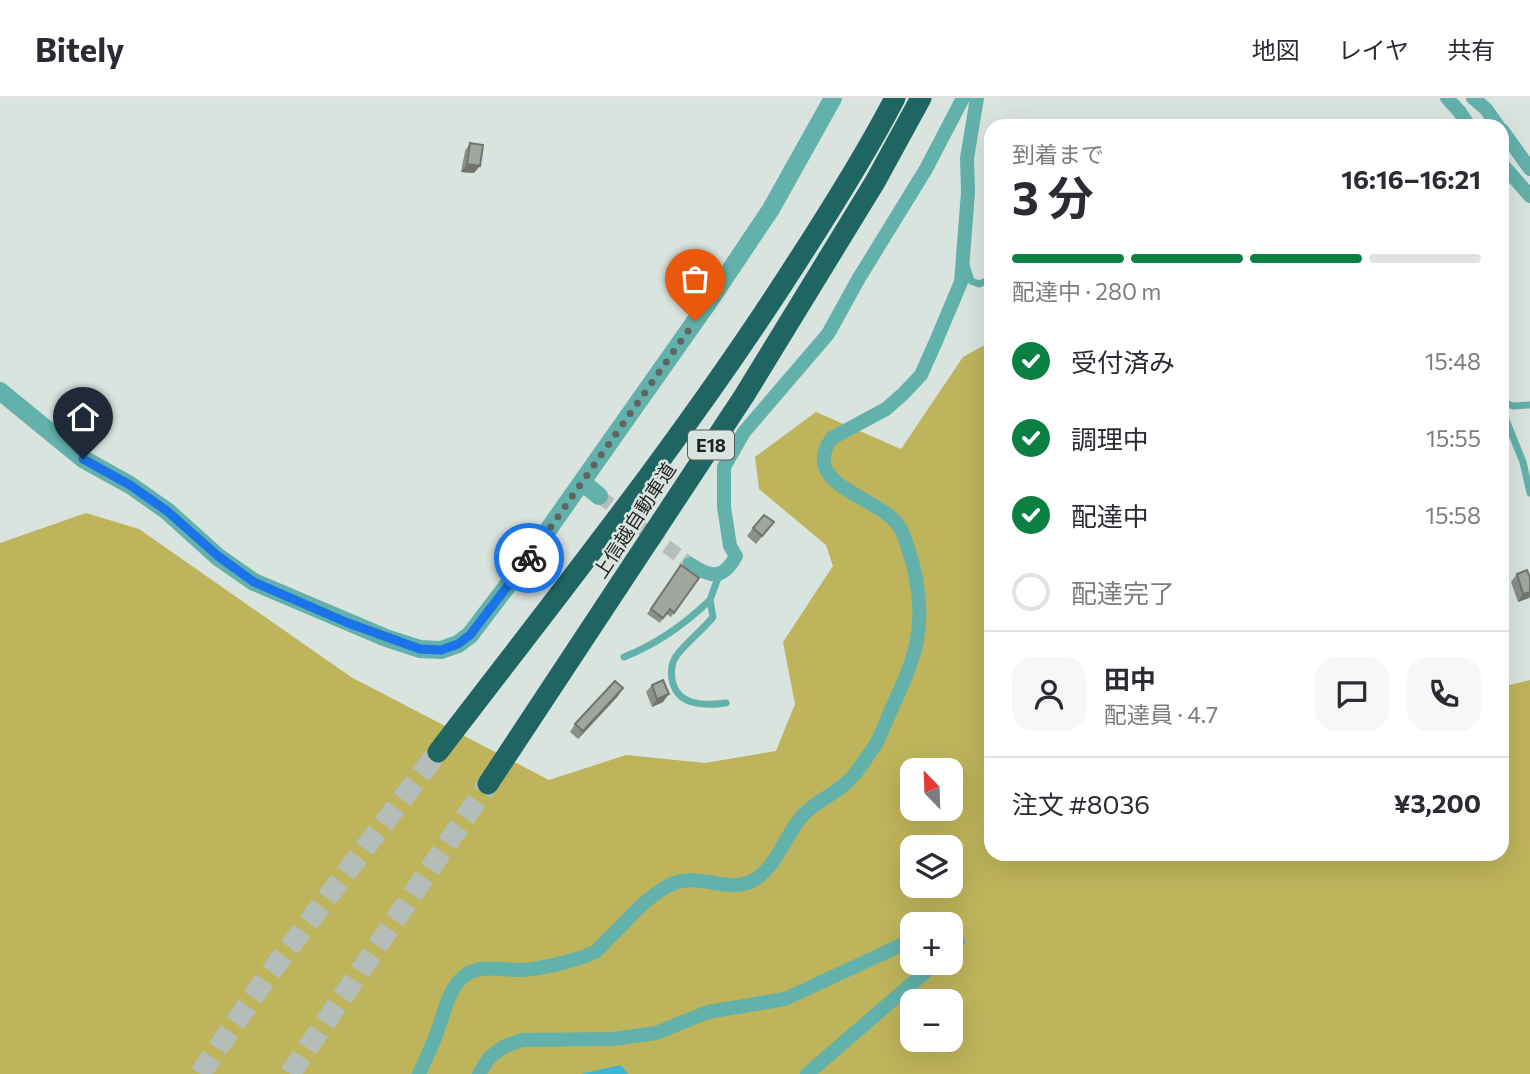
<!DOCTYPE html>
<html lang="ja">
<meta charset="utf-8">
<style>
:root{--surface:#fff;--page:#f7f7f7;--text:#2b2b33;--muted:#7c7c81;--line:#e1e1e2;--accent:#0b8043}
body{margin:0;font-family:Commissioner,"Noto Sans JP",sans-serif;background:var(--page);color:var(--text);height:100vh;display:flex;flex-direction:column;font-size:26px;white-space:nowrap}
*{box-sizing:border-box;margin:0}
p{font-size:23px;color:var(--muted)}
.icon{flex:none;width:38px;height:38px;fill:none;stroke:currentColor;stroke-width:2;stroke-linecap:round;stroke-linejoin:round}
.map{position:relative;flex:1;overflow:hidden}
.side{position:absolute;left:984px;top:21px;width:525px;height:742px;display:flex;flex-direction:column;background:var(--surface);border-radius:21px;box-shadow:0 7px 28px #0002}
.side>*{flex:none}
.needle{width:46px;rotate:337deg}
.fabs{position:absolute;left:900px;top:660px;display:grid;gap:14px}
.fabs a{display:grid;place-items:center;width:63px;height:63px;border-radius:14px;background:var(--surface);box-shadow:0 7px 28px #0002;font-size:35px}
.pin{position:absolute;display:grid;place-items:center;width:60px;height:60px;color:#fff;margin:-72px -30px;border-radius:50% 50% 50% 0;rotate:-45deg;box-shadow:0 0 7px #0007}
.pin .icon{rotate:45deg}
.courier{position:absolute;display:grid;place-items:center;width:70px;height:70px;margin:-35px;border:5px solid #1a73e8;border-radius:50%;background:#fff;color:#222;box-shadow:0 2px 9px #0007}
.head em{font-style:normal;font-weight:700}
.head div{display:flex;flex-direction:column-reverse}
.head{display:flex;align-items:center;justify-content:space-between;height:119px;padding:0 28px}
h1{font-size:46px;font-weight:700;line-height:52px}
.bar{display:grid;grid-template-columns:repeat(4,1fr);gap:10px 7px;align-content:center;height:84px;padding:0 28px}
.bar i{height:9px;border-radius:5px;background:var(--line)}
.bar .current{background:var(--accent)}
.bar p{grid-column:span 4}
.line{display:flex;align-items:center;gap:18px;padding:0 28px;border-top:2px solid var(--line)}
.line div{flex:1}
.round{display:grid;place-items:center;flex:none;width:74px;height:74px;border-radius:21px;background:var(--page)}
ol{padding:0 28px;list-style:none}
li{display:flex;align-items:center;gap:21px;height:77px}
li p{margin-inline-start:auto}
li .icon{padding:7px;border-radius:50%;background:var(--accent);color:#fff;stroke-width:4}
li:last-child{color:var(--muted)}
li i{width:38px;height:38px;border:4px solid var(--line);border-radius:50%}
header{display:flex;align-items:center;gap:42px;box-sizing:border-box;height:98px;padding:0 35px;background:var(--surface);border-bottom:2px solid var(--line)}
header strong{font-size:33px}
nav{display:flex;gap:38px;margin-inline-start:auto;font-size:24px}
.map>svg:first-child{display:block}
.forest{fill:#beb45b;fill-rule:evenodd}
.water{fill:#3cb4d3}
.lines{fill:none;stroke-linecap:round;stroke-linejoin:round}
.minor-tunnel{stroke:#b4bdb8;stroke-width:14;stroke-dasharray:14 7;stroke-linecap:butt}
.motorway-tunnel{stroke:#b4bdb8;stroke-width:21;stroke-dasharray:21 10;stroke-linecap:butt}
.service{stroke:#63b1ab;stroke-width:7}
.minor{stroke:#63b1ab;stroke-width:14}
.tertiary{stroke:#63b1ab;stroke-width:18}
.motorway{stroke:#1f6662;stroke-width:21}
.wall{fill:#8a8f88}
.shaded-wall{fill:#71746f}
.building{fill:#a1a69e;stroke:#71746f;stroke-width:2}
.done{stroke:#606562;stroke-width:7;stroke-dasharray:0 12.6}
.route{stroke:#1a73e8;stroke-width:9}
.labels{text-anchor:middle;dominant-baseline:central;stroke-width:5;stroke-linejoin:round;paint-order:stroke}
.shield{fill:#dae4de;stroke:#565c58;stroke-width:2}
.shield-label{font-size:18px;font-weight:bold;fill:#1e211f}
.street-label{font-size:19px;fill:#1e211f;stroke:#dae4de}
</style>
<header>
<strong>Bitely</strong>
<nav><a>地図</a><a>レイヤ</a><a>共有</a></nav>
</header>
<div class="map">
<svg width="1530" height="976" viewBox="0 0 1530 976">
<rect width="100%" height="100%" fill="#dae4de"/>
<path class="forest" d="M990,244V378L987,388L990,402V756H1287L1304,760L1314,756H1502V589L1530,582V976H0V445L86,415L139,431L351,579L549,682L626,657L705,665L776,653L795,606L783,544L833,468L826,447L759,391L755,359L816,314L901,351L963,259ZM912,672H950V710H912ZM912,749H950V788H912ZM912,826H950V864H912ZM912,903H950V942H912Z"/>
<path class="water" d="M621,967L628,976H580Z"/>
<g class="lines">
<path class="minor-tunnel" d="M599,398L690,466"/>
<path class="motorway-tunnel" d="M200,976L269,876L438,654
M290,976L488,686"/>
<path class="service" d="M966,167L971,183L979,186L989,182L990,179
M1502,304L1513,308L1530,307
M1502,312L1523,364L1530,395
M719,477L710,502L713,519C703,532 682,548 675,560C671,567 671,574 672,581C676,608 704,608 726,605
M1502,540L1505,543
M624,559C657,546 684,527 710,502"/>
<path class="minor" d="M1447,0L1459,13L1469,28
M1473,0L1486,11L1498,28
M1502,32L1530,71
M1502,66L1530,98
M690,466C711,480 723,482 736,458L730,448L724,409V369L744,334L828,236L859,180L926,71L963,0
M950,833L958,843L950,852
M419,976C425,963 431,950 436,937C443,920 446,899 458,884C475,863 500,873 523,872C541,871 579,862 595,854C600,850 605,844 610,839C628,822 647,798 670,787C698,773 726,796 752,783C778,769 784,738 803,717C815,704 833,697 846,685C856,677 864,663 872,652C880,641 885,626 890,614C916,558 928,529 913,467C909,454 906,438 898,427C878,398 798,387 832,340L886,311L903,296L921,277L937,241L961,184L968,94L967,60L977,0
M479,976L489,960L503,949L522,942L614,941L656,935L708,914L785,901L912,842
M807,976L937,864"/>
<path class="tertiary" d="M0,293L83,361L130,387L167,413L218,459L254,484L386,540L420,551L441,552L458,546L470,537L524,466L708,205L771,111L833,0
M582,384L599,398"/>
<path class="motorway" d="M438,654C561,493 688,335 797,164C832,110 866,56 895,0
M488,686L744,298L875,84L921,0"/>
</g>
<path class="wall" d="M470,45L474,75L461,74L465,53Z
M774,424L756,446L747,438L753,430Z
M681,467L699,480L671,519L666,516L660,525L647,516Z
M1517,476L1530,480V498L1529,500L1518,504L1511,484Z
M652,587L663,604L652,609L646,594Z
M618,598L578,641L570,634L575,626Z"/>
<path class="shaded-wall" d="M467,66L480,68L474,75L461,74Z
M1530,494V498L1529,500L1518,504L1523,496Z
M623,590L618,598L578,641L583,633Z
M669,596L663,604L652,609L657,601Z"/>
<path class="building" d="M470,45L483,47L480,68L467,66Z
M764,417L774,424L762,438L753,430Z
M681,467L699,480L674,515L670,511L663,520L651,511Z
M1527,472L1530,480V494L1523,496L1517,476Z
M663,582L669,596L657,601L652,587Z
M615,583L623,590L583,633L575,626Z"/>
<g class="lines">
<path class="done" d="M529,460L695,223"/>
<path class="route" d="M83,361L130,387L167,413L218,458L254,484L348,525L420,551L441,552L458,546L470,537L529,460"/>
</g>
<g class="labels">
<rect class="shield" x="688" y="332.5" width="46" height="29" rx="5"/>
<g class="shield-label">
<text x="711" y="347">E18</text>
</g>
<g class="street-label">
<text transform="translate(634 422) rotate(-57)">上信越自動車道</text>
</g>
</g>
</svg>
<div class="fabs">
<a><svg class="needle" viewBox="-14 -14 28 28"><path d="M0-13l5 13h-10z" fill="#e53935"/><path d="M0 13l5-13h-10z" fill="#7c7c81"/></svg></a>
<a><svg class="icon" aria-label="layers" viewBox="0 0 24 24"><path d="M12 4l9 5-9 5-9-5zM3 14l9 5 9-5"/></svg></a>
<a>+</a>
<a>−</a>
</div>
<div class="pin" style="left:695px;top:223px;background:#ea580c"><svg class="icon" aria-label="bag" viewBox="0 0 24 24"><path d="M5 8h14l-1 12H6zM9 8a3 3 0 0 1 6 0"/></svg></div>
<div class="pin" style="left:83px;top:361px;background:#1f2937"><svg class="icon" aria-label="home" viewBox="0 0 24 24"><path d="M3 11l9-7 9 7M6 9v11h12V9"/></svg></div>
<div class="courier" style="left:529px;top:460px"><svg class="icon" aria-label="bike" viewBox="0 0 24 24"><circle cx="6" cy="16" r="4"/><circle cx="18" cy="16" r="4"/><path d="M6 16l4-8h5l3 8M10 8l3 8H6M13 5h3"/></svg></div>
<section class="side">
<div class="head"><div><h1>3 分</h1><p>到着まで</p></div><em>16:16–16:21</em></div>
<div class="bar"><i class="current"></i><i class="current"></i><i class="current"></i><i></i><p>配達中 · 280 m</p></div>
<ol>
<li><svg class="icon" aria-label="check" viewBox="0 0 24 24"><path d="M5 12l5 5 9-10"/></svg>受付済み<p>15:48</p></li>
<li><svg class="icon" aria-label="check" viewBox="0 0 24 24"><path d="M5 12l5 5 9-10"/></svg>調理中<p>15:55</p></li>
<li><svg class="icon" aria-label="check" viewBox="0 0 24 24"><path d="M5 12l5 5 9-10"/></svg>配達中<p>15:58</p></li>
<li><i></i>配達完了</li>
</ol>
<div class="line" style="height:126px"><a class="round"><svg class="icon" aria-label="person" viewBox="0 0 24 24"><circle cx="12" cy="8" r="4"/><path d="M4 21q1-7 8-7t8 7"/></svg></a><div><b>田中</b><p>配達員 · 4.7</p></div><a class="round"><svg class="icon" aria-label="chat" viewBox="0 0 24 24"><path d="M4 5h16v11H9l-5 4z"/></svg></a><a class="round"><svg class="icon" aria-label="phone" viewBox="0 0 24 24"><path d="M5 4h4l2 5-3 2q2 4 5 5l2-3 5 2v4C11 20 4 13 5 4z"/></svg></a></div>
<div class="line" style="height:91px"><div>注文 #8036</div><b>¥3,200</b></div>
</section>
</div>
